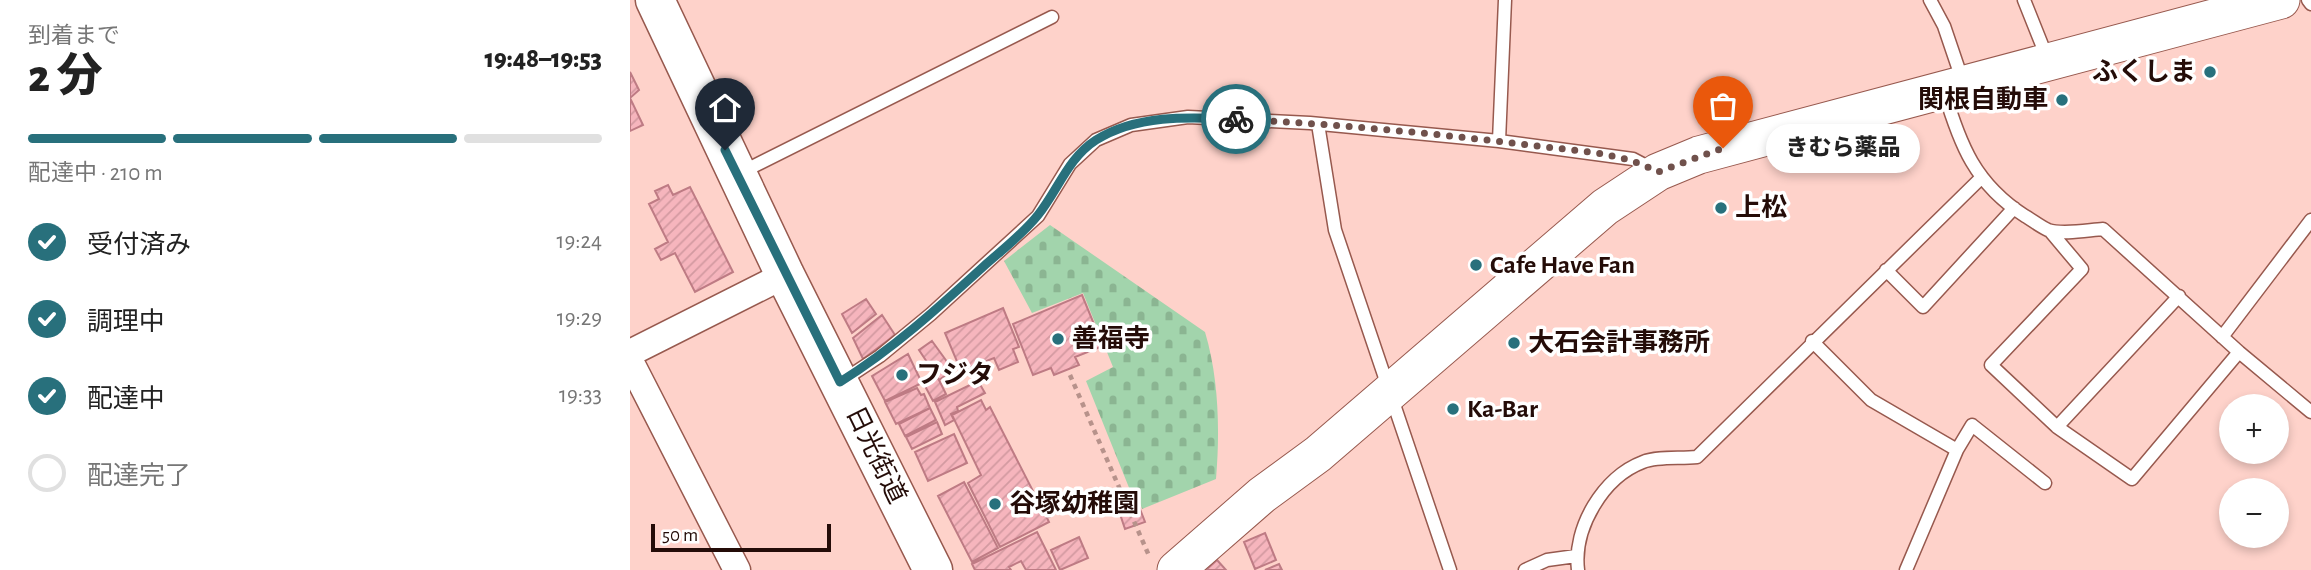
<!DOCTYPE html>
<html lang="ja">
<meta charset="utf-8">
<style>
:root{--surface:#fff;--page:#f2f2f2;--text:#222;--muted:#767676;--line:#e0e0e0;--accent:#28707c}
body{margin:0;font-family:"Alegreya Sans","Noto Sans JP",sans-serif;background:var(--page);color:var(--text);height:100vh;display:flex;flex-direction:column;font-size:26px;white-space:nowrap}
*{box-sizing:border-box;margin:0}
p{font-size:23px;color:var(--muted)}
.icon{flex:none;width:38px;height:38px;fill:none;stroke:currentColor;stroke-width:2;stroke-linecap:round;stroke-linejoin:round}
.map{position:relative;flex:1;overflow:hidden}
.drawer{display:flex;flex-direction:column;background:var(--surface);width:630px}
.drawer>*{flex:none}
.tools{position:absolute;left:1589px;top:394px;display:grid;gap:14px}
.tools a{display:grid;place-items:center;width:70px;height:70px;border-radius:50%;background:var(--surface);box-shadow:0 4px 10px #0003;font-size:35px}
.scale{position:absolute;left:21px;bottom:18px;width:180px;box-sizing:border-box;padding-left:7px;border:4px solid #240c08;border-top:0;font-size:19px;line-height:24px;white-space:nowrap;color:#240c08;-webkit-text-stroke:5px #fff;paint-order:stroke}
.pin{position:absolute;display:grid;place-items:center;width:60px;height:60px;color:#fff;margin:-72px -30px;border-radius:50% 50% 50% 0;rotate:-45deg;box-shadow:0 0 7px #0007}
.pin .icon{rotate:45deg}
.courier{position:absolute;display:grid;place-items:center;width:70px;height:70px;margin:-35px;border:5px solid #28707c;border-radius:50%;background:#fff;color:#222;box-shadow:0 2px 9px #0007}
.bubble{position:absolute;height:49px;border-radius:24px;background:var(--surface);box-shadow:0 4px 10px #0003;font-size:23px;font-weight:800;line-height:49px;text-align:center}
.overview em{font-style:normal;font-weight:800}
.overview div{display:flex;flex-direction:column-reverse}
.overview{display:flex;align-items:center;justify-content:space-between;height:119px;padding:0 28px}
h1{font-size:46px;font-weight:800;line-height:52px}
.bar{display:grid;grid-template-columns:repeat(4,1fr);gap:10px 7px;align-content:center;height:84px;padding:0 28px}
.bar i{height:9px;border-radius:5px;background:var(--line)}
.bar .selected{background:var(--accent)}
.bar p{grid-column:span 4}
ol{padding:0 28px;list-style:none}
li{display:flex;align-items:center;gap:21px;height:77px}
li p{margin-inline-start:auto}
li .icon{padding:7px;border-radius:50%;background:var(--accent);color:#fff;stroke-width:4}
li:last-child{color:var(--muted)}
li i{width:38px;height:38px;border:4px solid var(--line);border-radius:50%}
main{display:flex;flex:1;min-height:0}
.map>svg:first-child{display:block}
.cemetery{fill:url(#cemetery-stones)}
.building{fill:url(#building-hatch);stroke:#be7b84;stroke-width:2}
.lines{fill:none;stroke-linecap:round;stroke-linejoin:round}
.lane-casing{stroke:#97594e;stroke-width:15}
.street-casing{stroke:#97594e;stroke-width:29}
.secondary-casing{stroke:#97594e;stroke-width:39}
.primary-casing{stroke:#97594e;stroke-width:41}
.path{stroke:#b7928b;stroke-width:4.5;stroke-dasharray:5 5;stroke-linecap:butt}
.lane{stroke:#fff;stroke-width:12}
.street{stroke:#fff;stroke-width:26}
.secondary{stroke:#fff;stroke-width:37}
.primary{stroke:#fff;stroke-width:38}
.done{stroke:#70514c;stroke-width:7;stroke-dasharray:0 12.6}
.route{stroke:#28707c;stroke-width:9}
.poi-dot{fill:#28707c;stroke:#fff;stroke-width:2.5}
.labels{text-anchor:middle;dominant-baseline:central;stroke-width:7;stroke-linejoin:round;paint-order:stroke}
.poi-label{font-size:26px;font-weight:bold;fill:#240c08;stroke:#fff;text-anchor:start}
.street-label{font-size:26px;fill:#240c08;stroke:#fff}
</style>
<main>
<section class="drawer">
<div class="overview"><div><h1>2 分</h1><p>到着まで</p></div><em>19:48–19:53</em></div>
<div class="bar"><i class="selected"></i><i class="selected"></i><i class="selected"></i><i></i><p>配達中 · 210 m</p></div>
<ol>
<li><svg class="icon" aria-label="check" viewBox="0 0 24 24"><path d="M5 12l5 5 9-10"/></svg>受付済み<p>19:24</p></li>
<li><svg class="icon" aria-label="check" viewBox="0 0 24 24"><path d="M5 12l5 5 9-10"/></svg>調理中<p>19:29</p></li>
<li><svg class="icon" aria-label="check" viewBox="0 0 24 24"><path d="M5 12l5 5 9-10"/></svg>配達中<p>19:33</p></li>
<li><i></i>配達完了</li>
</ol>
</section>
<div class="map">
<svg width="1681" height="570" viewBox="0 0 1681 570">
<defs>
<pattern id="cemetery-stones" width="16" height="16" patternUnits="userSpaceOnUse" patternTransform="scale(1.75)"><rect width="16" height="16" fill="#a2d4ac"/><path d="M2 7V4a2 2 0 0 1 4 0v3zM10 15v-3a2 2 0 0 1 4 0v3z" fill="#8bb592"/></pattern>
<pattern id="building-hatch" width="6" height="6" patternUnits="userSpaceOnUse" patternTransform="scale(1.75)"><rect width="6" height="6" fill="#f6b5bd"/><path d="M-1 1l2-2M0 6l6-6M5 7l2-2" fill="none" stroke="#d39aa1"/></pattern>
</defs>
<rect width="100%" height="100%" fill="#fed2ca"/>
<path class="cemetery" d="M420,225L575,332C589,379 590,431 586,479L512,509L509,500H504L456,381L483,367L453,293L402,313L374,261Z"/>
<path class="building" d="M0,72L9,90L0,98Z
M0,98L13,125L0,131Z
M38,185L43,195L60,187L103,272L65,292L45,253L31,260L25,249L38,242L19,204L29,199L25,191Z
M452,295L473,346L445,357L449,365L424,375L421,368L403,375L383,324Z
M236,299L246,314L222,333L212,314Z
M373,308L389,347L383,349L388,362L369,370L364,358L331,371L315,333Z
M252,315L265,335L233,359L223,338Z
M302,341L323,370L309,380L289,350Z
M278,354L292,383L255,401L242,376Z
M308,378L316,394L303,401L295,386Z
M348,381L355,393L327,407L328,411L321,414L324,420L315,425L305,402Z
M287,388L291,395L294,394L300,408L266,424L255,402Z
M351,400L356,410L360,407L405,495L418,489L430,511L417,518L419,522L370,547L338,483L351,475L322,415Z
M300,408L306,420L275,436L269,424Z
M307,422L312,434L282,449L276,437Z
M324,434L337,463L298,481L285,452Z
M334,482L368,548L342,562L308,496Z
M508,504L515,522L495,529L489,511Z
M407,532L426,570H396L391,561L379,567L381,570H345L342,564Z
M635,533L646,560L625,569L614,542Z
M449,537L458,558L430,570L421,550Z
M587,560L596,570H576Z
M649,564L652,570H635Z"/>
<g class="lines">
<defs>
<path id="lane" d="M1300,0L1314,26L1333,82
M1394,0L1418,60
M1678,0L1681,4
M1314,91C1330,145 1345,184 1395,216C1402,220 1411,227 1418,230C1433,235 1458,230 1473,229L1609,352L1681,412
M688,124L705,230L820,570
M869,141L875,0
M110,173L422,17
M1420,231L1452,269L1361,365L1427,427
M1256,270L1293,307L1384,208
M1549,296L1427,427L1502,479L1609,352
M1592,337L1681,220
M1182,341L1241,400L1327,450L1276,570
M212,381L250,356L301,314L408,216L440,164L466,140L501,125L558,117L680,123L869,141L1003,159L1022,169
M1327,450L1342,425L1415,483
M895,570L917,560L946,556
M948,570C943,528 973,477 1013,462C1028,456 1051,459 1067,457L1351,178"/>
<path id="street" d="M0,353L155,275
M0,361L107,570"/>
<path id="secondary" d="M546,570L632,495L688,454L975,207L1028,172L1069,155L1651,0"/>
<path id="primary" d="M25,0L155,275L303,570"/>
</defs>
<use href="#lane" class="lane-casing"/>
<use href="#street" class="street-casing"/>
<use href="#secondary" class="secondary-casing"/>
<use href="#primary" class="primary-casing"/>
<path class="path" d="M440,375L520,558"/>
<use href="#lane" class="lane"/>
<use href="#street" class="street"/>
<use href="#secondary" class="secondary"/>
<use href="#primary" class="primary"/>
</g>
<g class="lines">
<path class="done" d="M606,119C704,124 801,133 899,145C943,151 989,151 1028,172L1093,148"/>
<path class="route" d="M95,150L210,382C263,349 308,308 354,266C372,250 393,234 408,215C428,190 438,158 466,140C507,114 560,117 606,119"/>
</g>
<g class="poi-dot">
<circle cx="1580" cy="72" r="7"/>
<circle cx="1432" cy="100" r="7"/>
<circle cx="1091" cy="208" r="7"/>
<circle cx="846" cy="265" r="7"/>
<circle cx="428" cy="339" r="7"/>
<circle cx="884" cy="343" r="7"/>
<circle cx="272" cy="375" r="7"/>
<circle cx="823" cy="409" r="7"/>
<circle cx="365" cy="504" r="7"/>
</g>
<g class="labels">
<g class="poi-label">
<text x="1566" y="72" text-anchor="end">ふくしま</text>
<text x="1418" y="100" text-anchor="end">関根自動車</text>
<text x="1105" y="208">上松</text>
<text x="860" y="265">Cafe Have Fan</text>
<text x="442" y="339">善福寺</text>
<text x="898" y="343">大石会計事務所</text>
<text x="286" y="375">フジタ</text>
<text x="837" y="409">Ka-Bar</text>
<text x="379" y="504">谷塚幼稚園</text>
</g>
<g class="street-label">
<text transform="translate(246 455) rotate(64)">日光街道</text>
</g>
</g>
</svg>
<div class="tools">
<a>+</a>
<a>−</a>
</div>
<div class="scale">50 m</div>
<div class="pin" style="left:1093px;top:148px;background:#ea580c"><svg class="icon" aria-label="bag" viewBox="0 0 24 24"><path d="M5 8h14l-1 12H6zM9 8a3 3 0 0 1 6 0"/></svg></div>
<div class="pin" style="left:95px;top:150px;background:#1f2937"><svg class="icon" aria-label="home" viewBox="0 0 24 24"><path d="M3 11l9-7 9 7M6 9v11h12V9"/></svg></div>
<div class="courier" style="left:606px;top:119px"><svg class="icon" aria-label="bike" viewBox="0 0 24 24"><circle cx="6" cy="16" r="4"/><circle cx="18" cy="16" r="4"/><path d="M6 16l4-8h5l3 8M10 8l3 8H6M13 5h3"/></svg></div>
<div class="bubble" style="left:1136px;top:124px;width:154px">きむら薬品</div>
</div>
</main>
